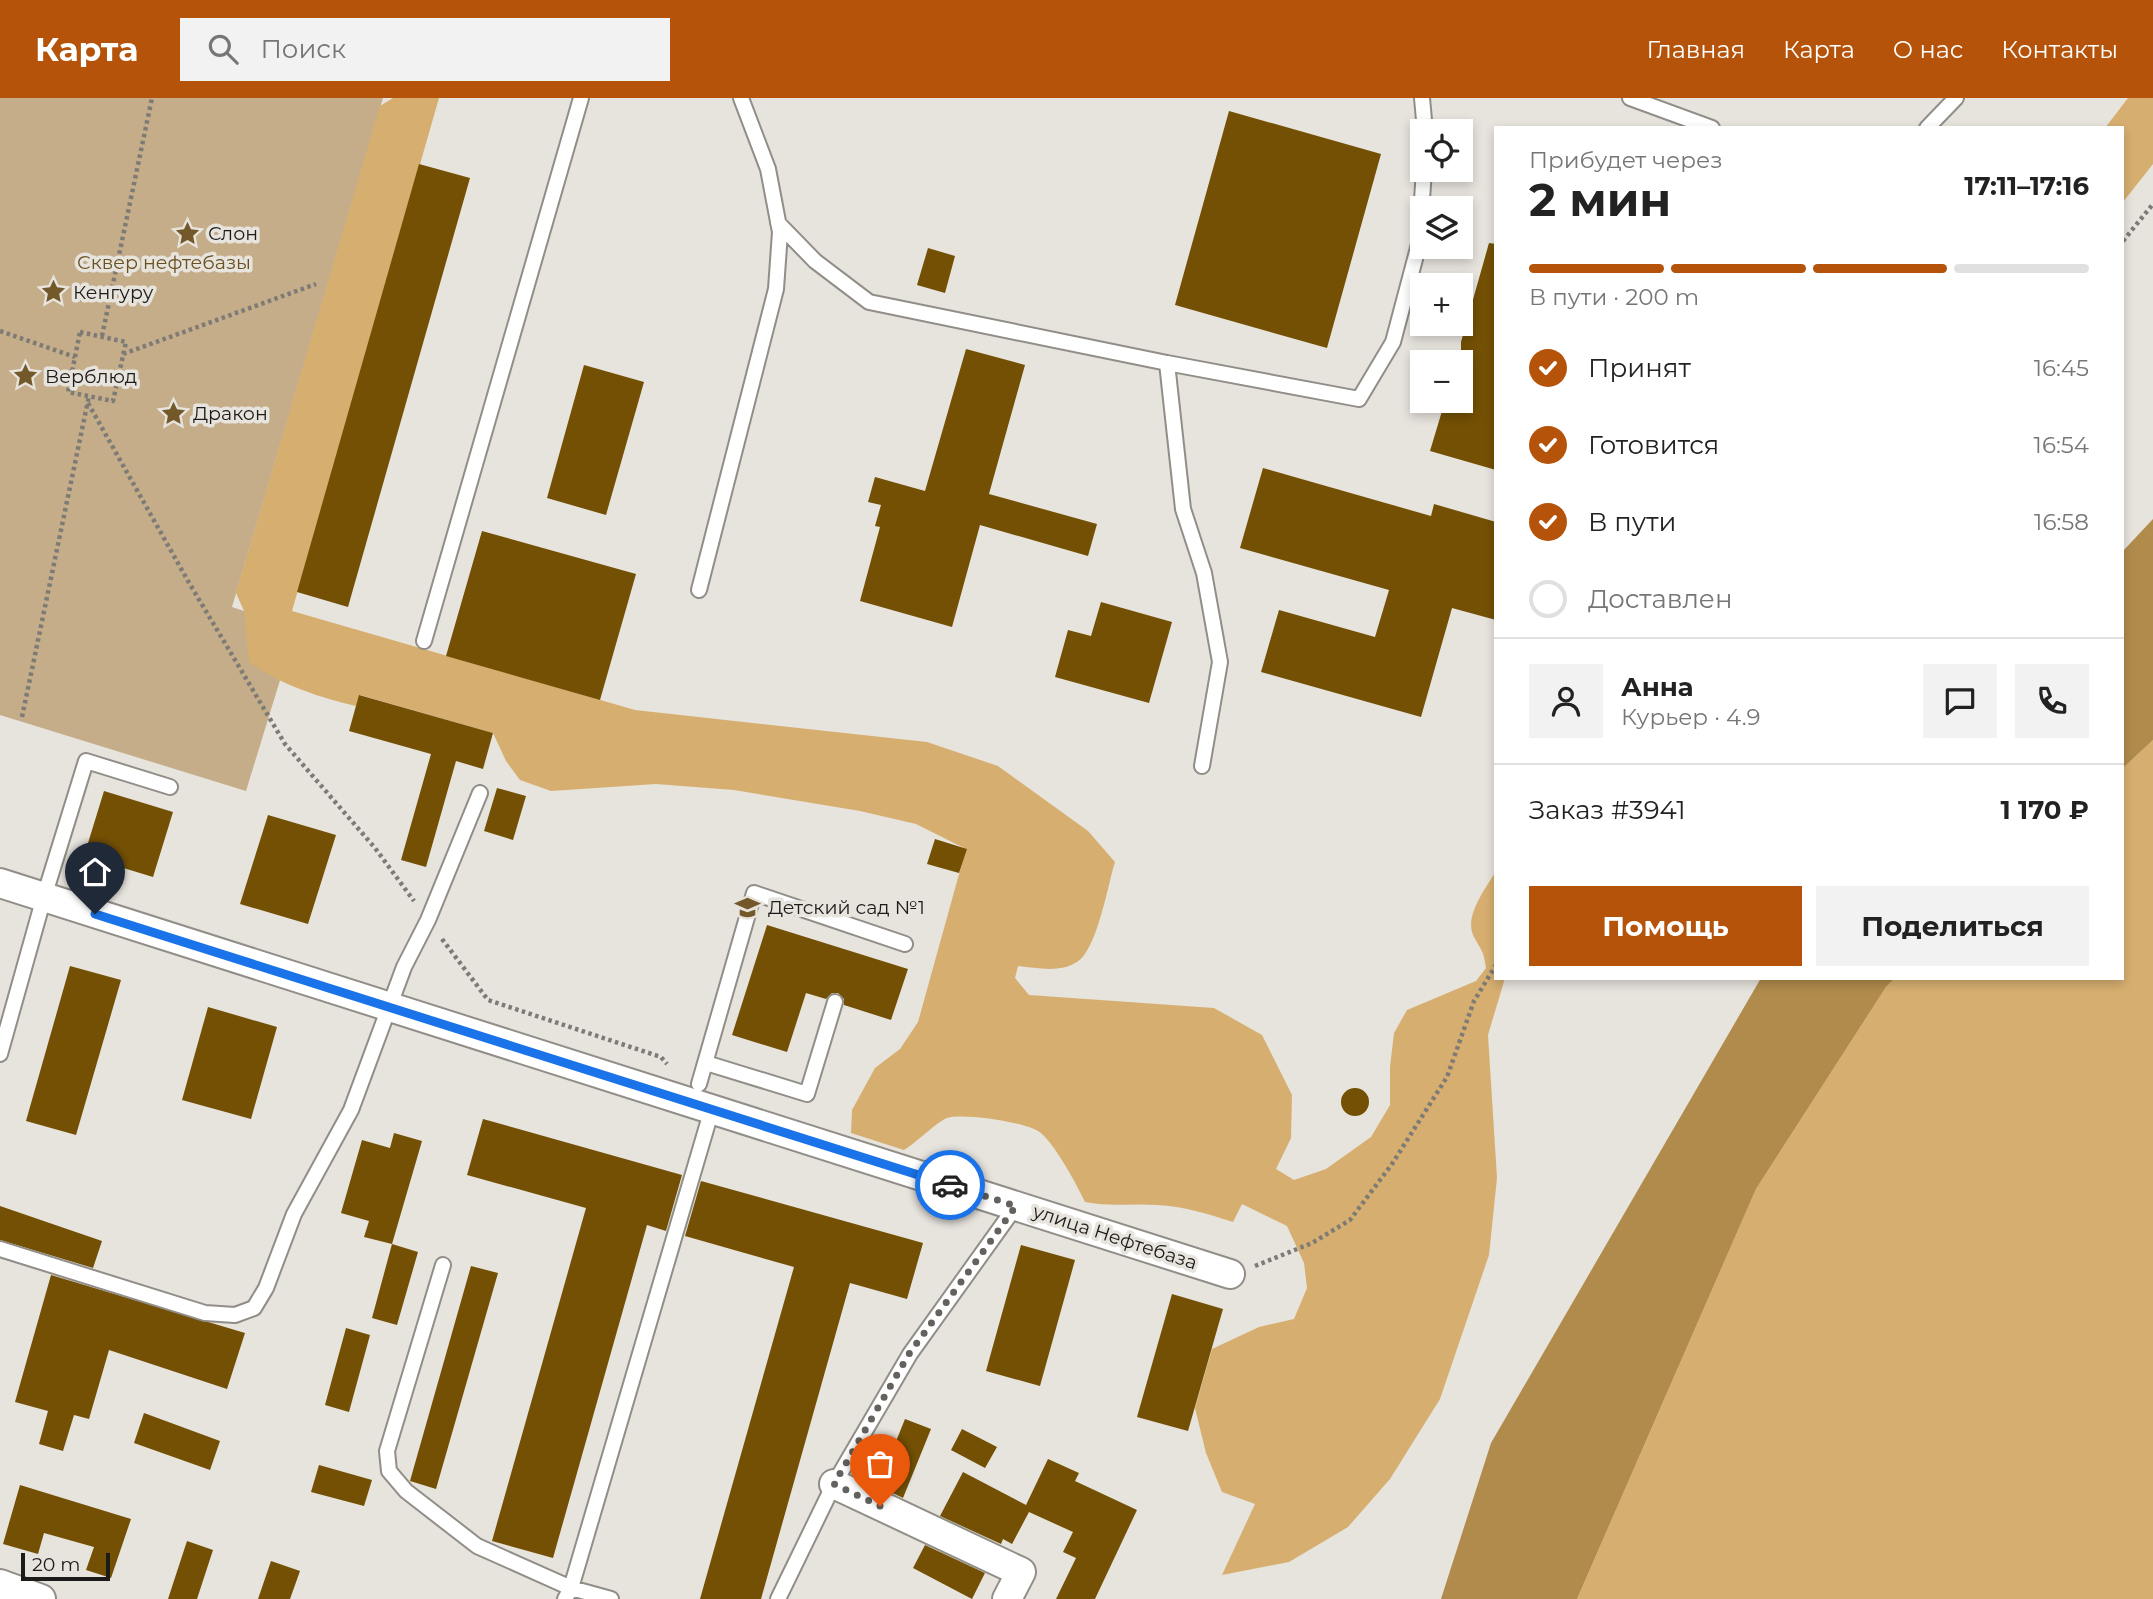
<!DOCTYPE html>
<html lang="ru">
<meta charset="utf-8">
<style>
:root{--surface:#fff;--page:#f2f2f2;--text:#222;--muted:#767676;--line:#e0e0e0;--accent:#b45309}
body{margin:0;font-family:Montserrat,sans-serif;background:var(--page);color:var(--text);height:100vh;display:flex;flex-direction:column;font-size:26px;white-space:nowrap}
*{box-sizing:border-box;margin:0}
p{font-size:23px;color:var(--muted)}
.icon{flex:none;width:38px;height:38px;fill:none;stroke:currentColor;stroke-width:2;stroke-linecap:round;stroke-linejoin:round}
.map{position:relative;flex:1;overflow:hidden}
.details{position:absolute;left:1494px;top:28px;width:630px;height:854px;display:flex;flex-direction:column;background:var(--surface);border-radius:0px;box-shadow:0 4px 10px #0003}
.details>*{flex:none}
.tools{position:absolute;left:1410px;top:21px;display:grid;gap:14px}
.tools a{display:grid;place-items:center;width:63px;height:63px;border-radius:0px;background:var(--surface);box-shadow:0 4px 10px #0003;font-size:35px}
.scale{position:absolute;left:21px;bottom:18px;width:89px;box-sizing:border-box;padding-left:7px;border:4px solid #1d1b19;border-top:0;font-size:19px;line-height:24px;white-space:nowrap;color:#1d1b19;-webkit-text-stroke:5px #e7e3dd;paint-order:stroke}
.pin{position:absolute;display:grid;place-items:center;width:60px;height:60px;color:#fff;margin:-72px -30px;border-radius:50% 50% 50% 0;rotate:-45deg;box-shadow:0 0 7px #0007}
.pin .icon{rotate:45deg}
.courier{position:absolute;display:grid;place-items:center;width:70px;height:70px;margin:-35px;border:5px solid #1a73e8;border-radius:50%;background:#fff;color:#222;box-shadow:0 2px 9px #0007}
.headline em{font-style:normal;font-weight:700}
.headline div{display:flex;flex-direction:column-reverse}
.headline{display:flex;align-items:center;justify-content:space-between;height:119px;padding:0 35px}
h1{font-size:46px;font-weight:700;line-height:52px}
.bar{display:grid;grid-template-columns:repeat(4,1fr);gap:10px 7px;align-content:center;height:84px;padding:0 35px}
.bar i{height:9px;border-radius:5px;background:var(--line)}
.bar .on{background:var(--accent)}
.bar p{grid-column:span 4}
.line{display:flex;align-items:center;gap:18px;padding:0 35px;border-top:2px solid var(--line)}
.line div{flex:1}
.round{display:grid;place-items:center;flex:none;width:74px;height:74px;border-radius:0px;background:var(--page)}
ol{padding:0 35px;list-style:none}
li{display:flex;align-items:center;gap:21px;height:77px}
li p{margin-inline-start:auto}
li .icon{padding:7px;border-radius:50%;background:var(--accent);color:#fff;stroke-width:4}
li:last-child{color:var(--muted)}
li i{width:38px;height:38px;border:4px solid var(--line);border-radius:50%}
.cta{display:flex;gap:14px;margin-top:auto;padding:14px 35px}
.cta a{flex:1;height:80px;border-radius:0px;background:var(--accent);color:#fff;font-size:28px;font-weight:700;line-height:80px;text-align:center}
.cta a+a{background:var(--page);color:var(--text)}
header{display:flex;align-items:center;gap:42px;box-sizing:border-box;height:98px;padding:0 35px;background:var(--accent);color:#fff}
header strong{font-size:33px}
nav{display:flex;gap:38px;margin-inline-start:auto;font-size:24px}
.search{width:490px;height:63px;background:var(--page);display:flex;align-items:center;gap:18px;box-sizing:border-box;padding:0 24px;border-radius:0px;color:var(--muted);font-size:26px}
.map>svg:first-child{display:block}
.green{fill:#c4ad88}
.forest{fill:#d6af70}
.water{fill:#b08b4c}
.building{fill:#735004}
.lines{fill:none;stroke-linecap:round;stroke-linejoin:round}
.service-casing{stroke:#918d87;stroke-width:18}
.minor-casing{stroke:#918d87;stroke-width:32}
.path{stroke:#7e7b77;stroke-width:4.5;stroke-dasharray:3.5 3.5;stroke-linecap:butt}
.service{stroke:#fff;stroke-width:14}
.minor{stroke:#fff;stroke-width:28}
.done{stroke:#64615e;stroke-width:7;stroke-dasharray:0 12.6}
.route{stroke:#1a73e8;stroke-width:9}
.labels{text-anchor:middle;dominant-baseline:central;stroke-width:7;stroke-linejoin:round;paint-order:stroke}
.poi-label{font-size:19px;fill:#1d1b19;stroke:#e7e3dd;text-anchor:start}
.park-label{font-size:19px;fill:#6b5020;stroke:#e7e3dd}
.street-label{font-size:19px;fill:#1d1b19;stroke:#e7e3dd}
</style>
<header>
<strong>Карта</strong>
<div class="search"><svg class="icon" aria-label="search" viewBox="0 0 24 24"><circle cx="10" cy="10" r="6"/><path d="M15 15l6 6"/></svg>Поиск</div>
<nav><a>Главная</a><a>Карта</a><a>О нас</a><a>Контакты</a></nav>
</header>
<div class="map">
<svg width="2153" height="1501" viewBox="0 0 2153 1501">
<rect width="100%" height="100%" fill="#e7e3dd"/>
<path class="green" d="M0,0H383L232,509L296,530L246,693L0,617Z"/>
<path class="forest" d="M393,0H439L292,513L635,612L927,644L998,668L1088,733L1115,764C1108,786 1097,852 1077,864C1060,875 1038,870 1018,868L1015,880L1029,897L1214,910L1262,937L1292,997L1291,1040L1276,1071L1294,1082L1326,1071L1371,1039L1390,1007V969L1394,935L1407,912L1476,883L1486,870C1483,851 1482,854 1474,839C1463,819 1486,790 1496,773V880H1505L1488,937L1497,1080L1489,1157L1440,1301L1390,1381L1348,1429L1289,1464L1222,1477L1255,1406L1222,1394L1206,1355L1195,1310L1212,1251L1259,1229L1294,1221L1307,1190L1304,1165L1287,1128L1242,1106L1233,1124C1207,1116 1184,1108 1157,1107C1133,1105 1110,1109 1085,1104C1077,1087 1053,1042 1038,1033C1023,1024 964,1015 947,1020C938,1023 916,1045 904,1052L851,1035L852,1012L875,970L900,951L918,924L966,751L916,726L860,713L734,692L656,686L551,693L520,682L506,663L493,635L360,597L356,608C318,599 281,587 249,564L244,513L236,495L380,8Z
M2128,0H2153V66L2123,104V30H2105Z
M2153,642V1501H1577L1756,1091L1886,889L1895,880H2123V670Z"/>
<path class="water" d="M2153,421V642L2123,670V453Z
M1761,880H1895L1886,889L1756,1091L1577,1501H1441L1491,1345Z"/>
<path class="building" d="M1229,13L1381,56L1327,250L1175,207Z
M419,66L470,80L348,509L297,494Z
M1489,145L1496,146V372L1430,353L1445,303H1461V244Z
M928,150L955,158L945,195L917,187Z
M966,251L1025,267L989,396L1097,426L1088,458L980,427L952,529L860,503L880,429L875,428L881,407L868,404L875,379L925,393Z
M584,267L644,284L606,417L547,400Z
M1263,370L1431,418L1434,406L1496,424V522L1452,510L1421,619L1261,574L1279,512L1375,539L1389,492L1240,450Z
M482,433L636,476L600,602L446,558Z
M1101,504L1172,524L1149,605L1055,579L1068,532L1091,538Z
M359,597L493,635L483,671L456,663L426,769L401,762L431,656L349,633Z
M497,690L526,698L513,742L484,733Z
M104,693L173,714L153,779L84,758Z
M268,717L336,737L308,826L240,806Z
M935,741L967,751L959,775L927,766Z
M767,827L908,871L891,922L844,907V901L838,895H832L826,901L806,895L787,954L732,937Z
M70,868L121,882L76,1037L26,1023Z
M208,909L277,929L251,1021L182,1002Z
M1341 1004a14 14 0 1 1 28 0a14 14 0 1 1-28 0Z
M483,1021L682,1077L666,1133L647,1127L553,1460L492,1443L586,1110L467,1077Z
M394,1035L422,1043L392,1146L364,1139L369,1123L341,1115L362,1042L390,1050Z
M701,1083L923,1145L907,1201L850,1185L761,1501H700L794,1169L685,1138Z
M0,1108L102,1143L93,1170L0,1142Z
M392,1146L418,1154L397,1227L372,1220Z
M1021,1147L1075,1162L1040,1288L986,1273Z
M471,1168L498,1175L436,1391L410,1383Z
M51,1177L245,1235L227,1291L109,1252L89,1321L74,1317L63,1353L39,1346L48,1313L15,1304Z
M1172,1196L1223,1211L1188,1333L1137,1319Z
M346,1230L370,1237L349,1314L325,1307Z
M144,1315L220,1343L210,1372L134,1345Z
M905,1321L931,1331L903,1400L878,1388Z
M962,1331L997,1349L985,1370L951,1352Z
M1048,1361L1079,1375L1075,1383L1137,1412L1095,1501H1056L1076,1460L1063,1454L1073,1434L1029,1414L1012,1446L1003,1441L1001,1446L940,1418L963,1374L1026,1407Z
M319,1367L372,1382L364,1408L311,1394Z
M20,1387L131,1421L111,1480L86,1472L94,1449L44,1435L38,1456L3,1446Z
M187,1443L213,1452L197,1501H168Z
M925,1447L985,1475L972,1501L913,1470Z
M271,1463L300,1473L290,1501H258Z"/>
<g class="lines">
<defs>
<path id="service" d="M1422,0L1425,33
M1630,0L1712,30
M1927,30L1956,0
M778,125L815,163L869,204L1167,265
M699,492L776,191L780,134L768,71L741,0
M424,543L581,0
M1202,668L1220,564L1204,475L1183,411L1167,265L1359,301L1393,244L1419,146L1424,72
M0,956L44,799L86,663L170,689
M706,965L807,996L835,904
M699,986L754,795L905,846
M0,1151L205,1215L235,1217L254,1210L266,1190L294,1116L351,1012L404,869L428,822L480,695
M443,1167L387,1353L389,1373L406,1393L477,1448L571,1490L611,1501
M565,1501L571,1490L712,1011
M778,1501L834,1386L910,1256L1016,1108"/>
<path id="minor" d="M0,785L1230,1176
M834,1386L1021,1474L1007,1501
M0,1486L41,1501"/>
</defs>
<use href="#service" class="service-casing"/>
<use href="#minor" class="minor-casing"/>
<path class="path" d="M2123,143L2153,106
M0,233L75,259
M80,234L126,244L113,303L68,294Z
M102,238L152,0
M123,256L316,186
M88,305L188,483L285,646L375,750L414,803
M22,619L89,298
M442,841L488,902L661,959L667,966
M1255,1168L1312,1145L1350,1122L1392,1066L1447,979L1474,903L1496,867"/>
<use href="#service" class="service"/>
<use href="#minor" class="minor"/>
</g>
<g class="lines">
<path class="done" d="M880,1408L834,1386L909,1256L1016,1108L950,1087"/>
<path class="route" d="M95,816L950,1087"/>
</g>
<defs>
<symbol id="sight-bare" viewBox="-9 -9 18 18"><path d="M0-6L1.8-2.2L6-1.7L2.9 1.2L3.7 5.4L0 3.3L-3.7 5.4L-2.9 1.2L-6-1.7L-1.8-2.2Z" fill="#73582a" stroke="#e7e3dd" stroke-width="2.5" paint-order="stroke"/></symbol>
<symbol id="school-bare" viewBox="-9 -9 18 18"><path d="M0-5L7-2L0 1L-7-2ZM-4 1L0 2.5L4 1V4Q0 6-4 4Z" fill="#73582a" stroke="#e7e3dd" stroke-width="2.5" paint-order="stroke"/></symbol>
</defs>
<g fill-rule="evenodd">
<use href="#sight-bare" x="170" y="118" width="35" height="35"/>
<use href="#sight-bare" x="36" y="176" width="35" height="35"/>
<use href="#sight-bare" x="8" y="260" width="35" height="35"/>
<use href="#sight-bare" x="156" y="298" width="35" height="35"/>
<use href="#school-bare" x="730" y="792" width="35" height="35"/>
</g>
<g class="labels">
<g class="poi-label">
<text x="208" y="135">Слон</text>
<text x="73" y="194">Кенгуру</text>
<text x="45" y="278">Верблюд</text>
<text x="193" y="315">Дракон</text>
<text x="768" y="809">Детский сад №1</text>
</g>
<g class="park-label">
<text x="164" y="164">Сквер нефтебазы</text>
</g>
<g class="street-label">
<text transform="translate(1115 1139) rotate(18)">улица Нефтебаза</text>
</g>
</g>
</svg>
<div class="tools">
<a><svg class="icon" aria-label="locate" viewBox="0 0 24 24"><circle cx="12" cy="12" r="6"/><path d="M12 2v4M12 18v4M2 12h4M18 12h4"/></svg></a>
<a><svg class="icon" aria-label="layers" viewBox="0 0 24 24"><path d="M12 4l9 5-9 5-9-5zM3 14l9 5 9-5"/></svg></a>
<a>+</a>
<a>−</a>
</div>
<div class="scale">20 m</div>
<div class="pin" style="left:880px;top:1408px;background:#ea580c"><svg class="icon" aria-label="bag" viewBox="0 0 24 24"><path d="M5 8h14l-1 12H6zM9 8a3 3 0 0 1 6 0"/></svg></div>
<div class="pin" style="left:95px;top:816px;background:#1f2937"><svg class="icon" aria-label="home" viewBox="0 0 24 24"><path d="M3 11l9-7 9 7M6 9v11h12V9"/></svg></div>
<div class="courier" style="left:950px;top:1087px"><svg class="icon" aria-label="car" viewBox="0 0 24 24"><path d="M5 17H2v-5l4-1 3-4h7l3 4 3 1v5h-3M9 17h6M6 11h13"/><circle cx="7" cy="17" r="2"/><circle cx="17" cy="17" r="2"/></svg></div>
<section class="details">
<div class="headline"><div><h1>2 мин</h1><p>Прибудет через</p></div><em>17:11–17:16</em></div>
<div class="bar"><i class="on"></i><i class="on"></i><i class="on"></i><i></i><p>В пути · 200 m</p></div>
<ol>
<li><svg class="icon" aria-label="check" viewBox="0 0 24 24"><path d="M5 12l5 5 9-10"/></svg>Принят<p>16:45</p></li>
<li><svg class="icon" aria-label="check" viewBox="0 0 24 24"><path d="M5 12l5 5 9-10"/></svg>Готовится<p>16:54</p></li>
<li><svg class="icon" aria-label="check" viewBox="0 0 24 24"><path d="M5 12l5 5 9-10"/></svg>В пути<p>16:58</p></li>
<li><i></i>Доставлен</li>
</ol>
<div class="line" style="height:126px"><a class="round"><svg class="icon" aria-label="person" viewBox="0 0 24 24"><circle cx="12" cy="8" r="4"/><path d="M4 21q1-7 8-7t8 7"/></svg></a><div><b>Анна</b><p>Курьер · 4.9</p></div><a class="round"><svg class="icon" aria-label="chat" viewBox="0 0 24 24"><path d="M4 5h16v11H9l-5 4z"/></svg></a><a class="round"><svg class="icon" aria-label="phone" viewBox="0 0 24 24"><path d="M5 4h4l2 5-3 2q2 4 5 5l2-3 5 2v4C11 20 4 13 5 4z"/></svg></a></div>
<div class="line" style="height:91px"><div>Заказ #3941</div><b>1 170 ₽</b></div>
<div class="cta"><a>Помощь</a><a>Поделиться</a></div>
</section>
</div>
